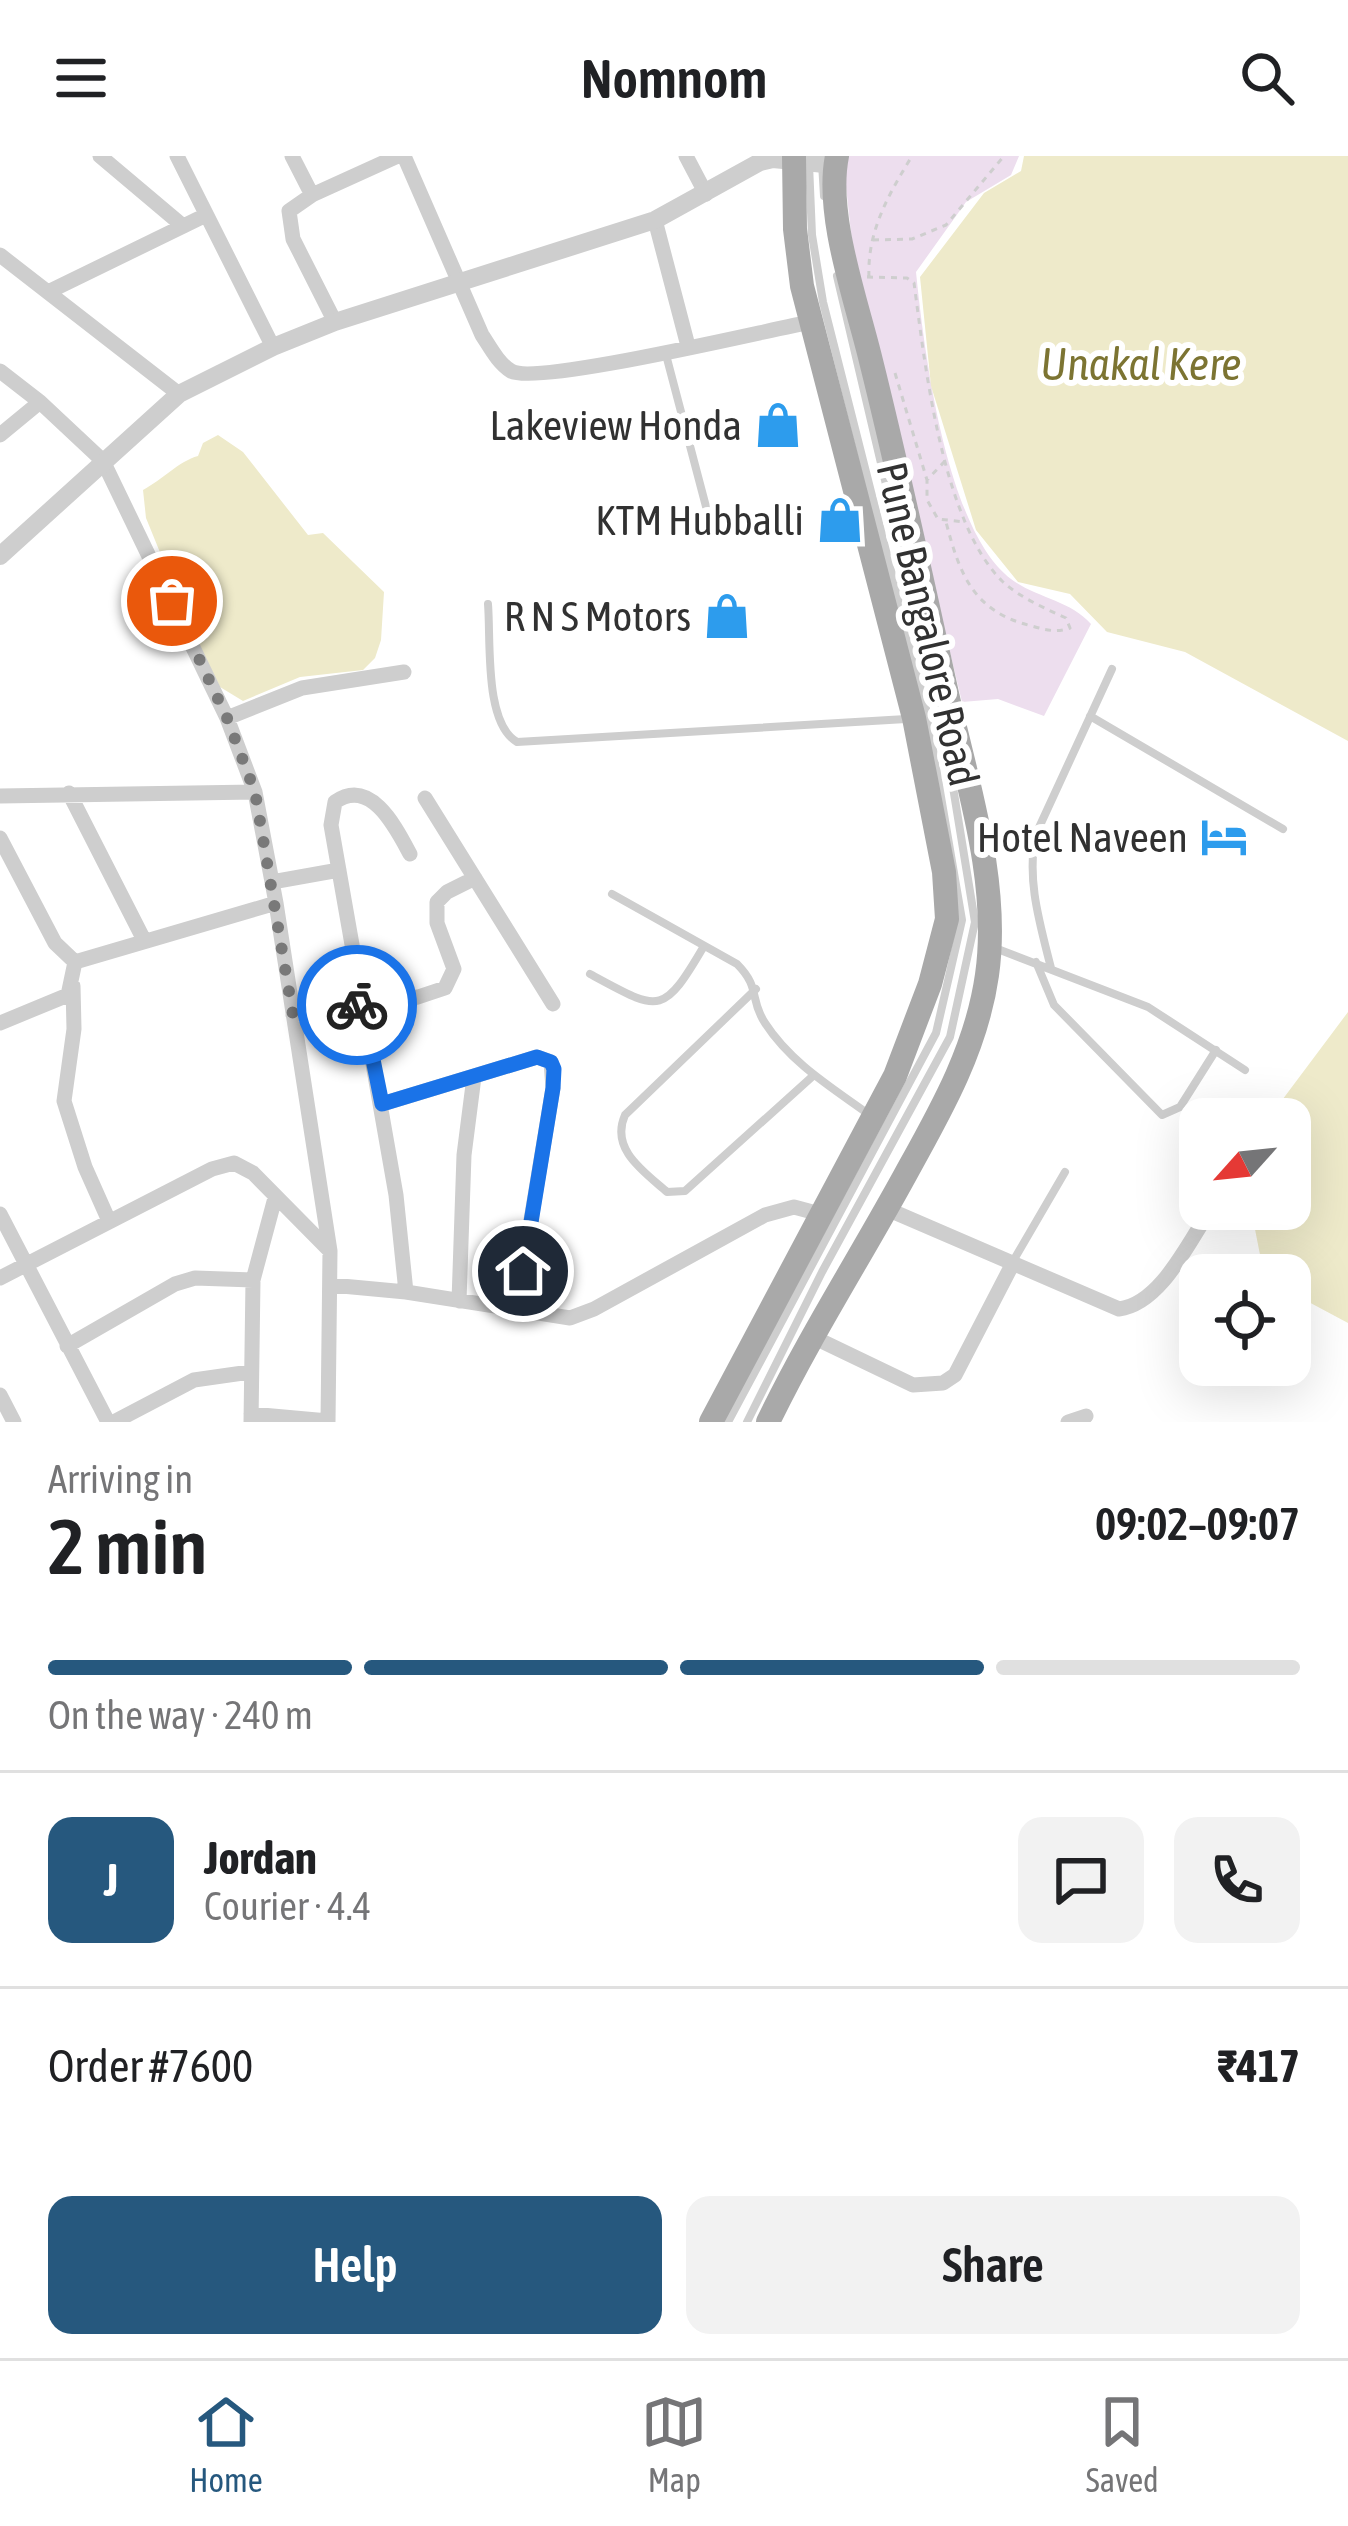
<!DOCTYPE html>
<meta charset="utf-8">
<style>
:root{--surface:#fff;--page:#f2f2f2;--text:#202124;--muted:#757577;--line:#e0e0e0;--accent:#26587e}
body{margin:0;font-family:"Asap Condensed",sans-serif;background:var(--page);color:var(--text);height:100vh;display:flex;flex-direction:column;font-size:45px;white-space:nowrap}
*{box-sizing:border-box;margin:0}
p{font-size:39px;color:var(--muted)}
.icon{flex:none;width:66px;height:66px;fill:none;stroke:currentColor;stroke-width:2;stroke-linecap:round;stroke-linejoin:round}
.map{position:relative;height:1266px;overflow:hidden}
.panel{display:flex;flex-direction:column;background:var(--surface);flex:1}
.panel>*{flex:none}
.needle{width:78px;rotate:243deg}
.tools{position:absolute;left:1179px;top:942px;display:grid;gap:24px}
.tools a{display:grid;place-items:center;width:132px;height:132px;border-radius:24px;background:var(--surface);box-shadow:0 12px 48px #0002;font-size:60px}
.pin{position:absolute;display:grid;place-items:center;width:102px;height:102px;color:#fff;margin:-51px;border:6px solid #fff;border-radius:50%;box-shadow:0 3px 12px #0007}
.courier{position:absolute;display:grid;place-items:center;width:120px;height:120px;margin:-60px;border:9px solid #1a73e8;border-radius:50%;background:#fff;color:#222;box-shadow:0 3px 15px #0007}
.overview em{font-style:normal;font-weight:600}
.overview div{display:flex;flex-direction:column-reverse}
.overview{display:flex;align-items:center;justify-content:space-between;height:204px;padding:0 48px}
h1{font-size:78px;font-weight:600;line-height:90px}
.bar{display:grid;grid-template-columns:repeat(4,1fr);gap:18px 12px;align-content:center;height:144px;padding:0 48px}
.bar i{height:15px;border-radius:9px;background:var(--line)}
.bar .active{background:var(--accent)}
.bar p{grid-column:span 4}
.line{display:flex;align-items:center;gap:30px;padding:0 48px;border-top:3px solid var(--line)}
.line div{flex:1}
.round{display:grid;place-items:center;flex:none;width:126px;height:126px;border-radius:24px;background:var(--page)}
.action{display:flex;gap:24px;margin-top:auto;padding:24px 48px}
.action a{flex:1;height:138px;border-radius:24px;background:var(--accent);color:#fff;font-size:48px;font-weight:600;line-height:138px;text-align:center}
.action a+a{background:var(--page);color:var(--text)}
header{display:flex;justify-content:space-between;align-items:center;height:156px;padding:0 48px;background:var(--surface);font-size:54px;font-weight:600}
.tab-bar{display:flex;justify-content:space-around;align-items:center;height:168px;border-top:3px solid var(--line);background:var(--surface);font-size:33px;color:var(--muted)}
.tab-bar a{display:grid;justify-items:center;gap:6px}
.tab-bar .active{color:var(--accent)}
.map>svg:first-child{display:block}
.green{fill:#eddeee}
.water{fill:#eeeaca}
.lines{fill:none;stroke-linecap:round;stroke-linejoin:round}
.path{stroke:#cecece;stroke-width:3;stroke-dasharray:6 6;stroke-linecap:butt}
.service{stroke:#cecece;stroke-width:8}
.minor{stroke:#cecece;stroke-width:15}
.tertiary{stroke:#cecece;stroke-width:18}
.primary{stroke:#a9a9a9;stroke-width:24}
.done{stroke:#797979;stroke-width:12;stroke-dasharray:0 21.6}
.route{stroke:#1a73e8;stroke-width:15}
.labels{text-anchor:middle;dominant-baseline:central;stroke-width:12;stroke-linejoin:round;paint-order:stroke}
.poi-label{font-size:42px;fill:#313131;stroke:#fff;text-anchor:end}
.street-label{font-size:42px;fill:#313131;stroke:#fff}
.water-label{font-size:45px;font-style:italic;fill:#7c7432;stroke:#fff}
</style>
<header><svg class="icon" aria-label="menu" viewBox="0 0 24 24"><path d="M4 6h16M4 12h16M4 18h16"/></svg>Nomnom<svg class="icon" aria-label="search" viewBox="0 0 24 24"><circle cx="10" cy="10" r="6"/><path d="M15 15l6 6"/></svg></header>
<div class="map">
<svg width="1348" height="1266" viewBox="0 0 1348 1266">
<rect width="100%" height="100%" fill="#fff"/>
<path class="green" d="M847,0H1019L1011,19L966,46L916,116C924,194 946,374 1011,423C1036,442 1070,444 1091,468L1044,560L998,543L962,546L853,95L844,12Z"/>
<path class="water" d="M1024,0H1348V585L1185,496L1107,476L1070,438L1018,426L976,374L931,230L920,121L984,37L1021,15Z
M218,279L243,296L308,379L323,377L384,436L381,484L375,502L363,514L300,521L243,545L220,531L190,470L146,362L143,334C162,324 179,305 198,300L203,287Z
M1348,856V1167L1290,1136V1119H1264L1251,1053H1290V963H1268Z"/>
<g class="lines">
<path class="path" d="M873,84L912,83L946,69L1004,0
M867,121L907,122L914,127C925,209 942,365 1002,425C1019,441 1044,452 1066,462L1070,472C1056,477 1046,474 1032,470C974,456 960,420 946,366
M869,121C867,75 889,38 912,0
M895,217L927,324
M945,305L927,324V344L938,363L965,366"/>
<path class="service" d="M822,7L824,40
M837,120L927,503
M665,195L709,362
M488,448C491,485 484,567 517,586L906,563
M1090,560L1283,673
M612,738L737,808C761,832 749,843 765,867C790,906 831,931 867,957
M995,792L1148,851L1245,914
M1036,806L1054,849L1162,959L1180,951L1216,894
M1051,812C1040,768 1026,723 1036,678L1112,513
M590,818C659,855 662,862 704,790
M756,833L625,959C610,993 643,1015 667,1036L685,1035L814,919
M1012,1107L1065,1016
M728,1266L936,877L962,764L926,553L823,146L812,79L809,8
M747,1266L822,1116L950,881L975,766L943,570"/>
<path class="minor" d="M100,0L183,70
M177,0L273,191
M292,0L312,39
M404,0L482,179C490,191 498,207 511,215C536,230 767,174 811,166
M686,0L706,38
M655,64L688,190
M0,99L179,238
M48,136L206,59
M335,166L293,83L289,55L312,39L398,0
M0,215L40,246L103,305L227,562L255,636L276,747L330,1095L328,1266
M0,279L40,246
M227,562L302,532L404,516
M69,637L144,784
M0,640L255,636
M425,642L553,848
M0,682L55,787L75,806L276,747
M272,726L339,714
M73,830L74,873L64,945L85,1011L109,1065
M293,859L418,841L445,832L454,813L437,767V746L447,736L475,722
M0,867L68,839L75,806
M382,948L537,901L551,906L553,932L516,1154
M887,1053L1119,1153C1161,1148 1189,1085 1211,1053
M0,1058L108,1266
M0,1122L212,1013L234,1007L253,1017L330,1095
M331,1129L406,1136L570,1162L594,1153L765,1059L794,1051L820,1058
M406,1136L396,1039L331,669L335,646C371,621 396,672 410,698
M459,1145L464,999L474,921
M813,1181L913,1229L943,1227L955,1219L1012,1109
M67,1190L175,1128L195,1122L253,1124
M0,1239L14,1266
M251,1258L328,1265
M114,1266L194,1224L250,1216
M251,1266L253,1124L275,1042
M1068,1266L1086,1260"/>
<path class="tertiary" d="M0,400L179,238L273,191L335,166L655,64L760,6L773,3L835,9"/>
<path class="primary" d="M711,1266L895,920L930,828L947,763L944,716L914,562L802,130L795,73L794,0
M768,1266C810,1179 863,1097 909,1012C943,951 977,890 987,819C1000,728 968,630 948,542C923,429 899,317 871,205C857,146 825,60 837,0"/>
</g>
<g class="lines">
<path class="done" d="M172,445L227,562L255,636L293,859L357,849"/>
<path class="route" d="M357,849H362L382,948L537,901L551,906L554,913L553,932L523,1115"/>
</g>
<defs>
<symbol id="shop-bare" viewBox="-9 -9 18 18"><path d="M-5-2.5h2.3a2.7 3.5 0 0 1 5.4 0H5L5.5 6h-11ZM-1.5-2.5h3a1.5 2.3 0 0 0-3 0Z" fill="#2d9ced" stroke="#fff" stroke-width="2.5" paint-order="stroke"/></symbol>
<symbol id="hotel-bare" viewBox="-9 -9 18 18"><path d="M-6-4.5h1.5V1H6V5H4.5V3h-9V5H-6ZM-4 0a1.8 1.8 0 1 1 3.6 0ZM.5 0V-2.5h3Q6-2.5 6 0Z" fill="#2d9ced" stroke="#fff" stroke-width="2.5" paint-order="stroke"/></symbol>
</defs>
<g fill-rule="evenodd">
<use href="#shop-bare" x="745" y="236" width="66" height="66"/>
<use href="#shop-bare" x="807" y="331" width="66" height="66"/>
<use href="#shop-bare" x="694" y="427" width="66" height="66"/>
<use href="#hotel-bare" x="1191" y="648" width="66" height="66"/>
</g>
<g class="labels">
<g class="poi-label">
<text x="742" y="269">Lakeview Honda</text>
<text x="804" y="364">KTM Hubballi</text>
<text x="691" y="460">R N S Motors</text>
<text x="1188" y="681">Hotel Naveen</text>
</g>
<g class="street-label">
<text transform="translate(928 468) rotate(77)">Pune Bangalore Road</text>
</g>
<g class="water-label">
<text x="1141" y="208">Unakal Kere</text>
</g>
</g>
</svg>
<div class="tools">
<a><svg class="needle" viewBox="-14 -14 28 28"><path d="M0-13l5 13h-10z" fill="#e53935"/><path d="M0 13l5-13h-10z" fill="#757577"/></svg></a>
<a><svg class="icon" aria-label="locate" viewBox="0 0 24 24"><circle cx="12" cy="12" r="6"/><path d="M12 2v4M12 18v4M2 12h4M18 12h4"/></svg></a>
</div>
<div class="pin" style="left:172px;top:445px;background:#ea580c"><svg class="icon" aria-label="bag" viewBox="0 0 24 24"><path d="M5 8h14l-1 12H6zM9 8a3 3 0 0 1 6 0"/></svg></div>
<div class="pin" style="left:523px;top:1115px;background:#1f2937"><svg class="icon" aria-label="home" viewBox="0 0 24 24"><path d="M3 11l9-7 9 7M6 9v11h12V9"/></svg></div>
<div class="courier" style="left:357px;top:849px"><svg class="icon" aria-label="bike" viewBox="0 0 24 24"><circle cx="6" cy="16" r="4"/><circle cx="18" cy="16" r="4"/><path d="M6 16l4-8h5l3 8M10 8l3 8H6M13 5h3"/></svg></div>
</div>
<section class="panel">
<div class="overview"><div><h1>2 min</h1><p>Arriving in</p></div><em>09:02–09:07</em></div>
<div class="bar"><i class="active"></i><i class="active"></i><i class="active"></i><i></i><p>On the way · 240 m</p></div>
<div class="line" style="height:216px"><b class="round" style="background:var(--accent);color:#fff">J</b><div><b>Jordan</b><p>Courier · 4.4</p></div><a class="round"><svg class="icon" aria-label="chat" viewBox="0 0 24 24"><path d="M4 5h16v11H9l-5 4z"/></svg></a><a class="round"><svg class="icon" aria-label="phone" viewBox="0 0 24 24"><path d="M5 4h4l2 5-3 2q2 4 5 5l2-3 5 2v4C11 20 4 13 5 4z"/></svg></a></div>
<div class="line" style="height:156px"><div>Order #7600</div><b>₹417</b></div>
<div class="action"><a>Help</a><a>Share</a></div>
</section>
<nav class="tab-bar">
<a class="active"><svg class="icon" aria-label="home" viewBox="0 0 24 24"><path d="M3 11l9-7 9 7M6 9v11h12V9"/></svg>Home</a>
<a><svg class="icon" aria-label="map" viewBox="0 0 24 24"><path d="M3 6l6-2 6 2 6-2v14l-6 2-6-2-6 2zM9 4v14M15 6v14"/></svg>Map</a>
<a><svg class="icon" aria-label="saved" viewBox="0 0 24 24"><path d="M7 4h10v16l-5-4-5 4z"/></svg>Saved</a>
</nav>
